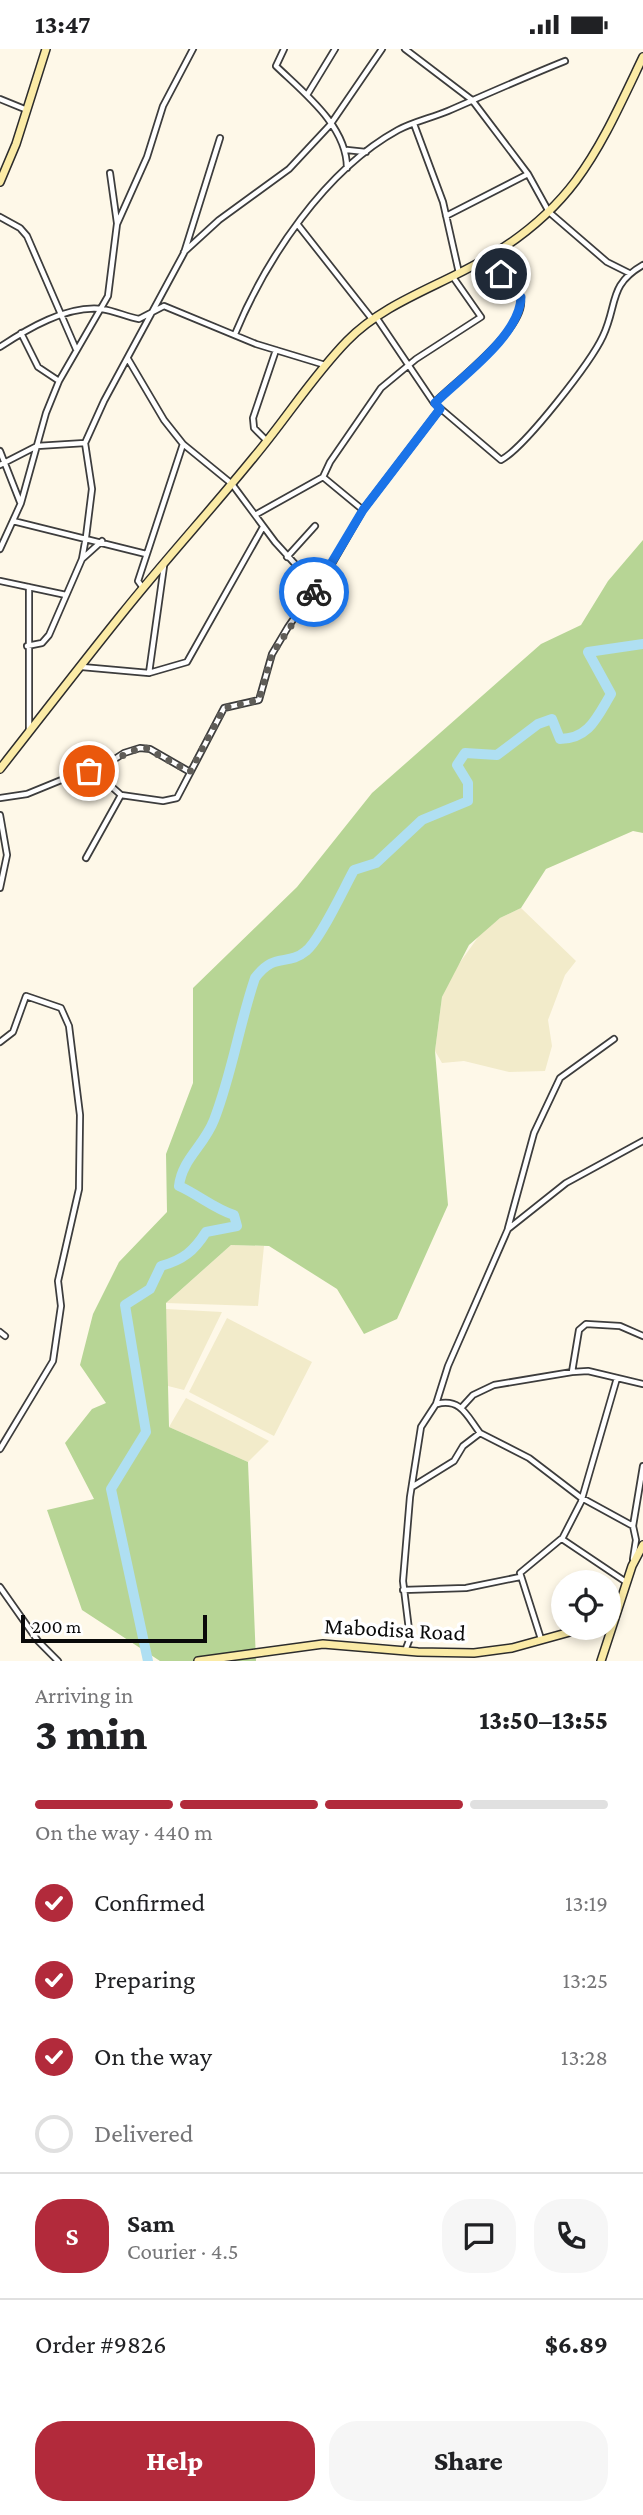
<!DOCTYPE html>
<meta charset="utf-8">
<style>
:root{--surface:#fff;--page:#f6f6f6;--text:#202124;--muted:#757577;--line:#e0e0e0;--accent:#b22a3b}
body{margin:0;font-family:"Crimson Pro",serif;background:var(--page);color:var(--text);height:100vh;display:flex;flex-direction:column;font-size:26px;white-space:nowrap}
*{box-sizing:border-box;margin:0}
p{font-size:23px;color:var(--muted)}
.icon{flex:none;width:38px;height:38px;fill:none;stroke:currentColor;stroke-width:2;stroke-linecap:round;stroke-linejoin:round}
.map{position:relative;height:1612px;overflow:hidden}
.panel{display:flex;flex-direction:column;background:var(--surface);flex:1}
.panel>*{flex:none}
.fabs{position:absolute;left:551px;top:1521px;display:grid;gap:14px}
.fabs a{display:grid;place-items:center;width:70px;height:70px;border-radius:50%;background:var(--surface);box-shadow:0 4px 10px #0003;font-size:35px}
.scale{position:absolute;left:21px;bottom:18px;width:186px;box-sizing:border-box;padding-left:7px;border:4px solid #0a0a0a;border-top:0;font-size:19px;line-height:24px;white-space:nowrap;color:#0a0a0a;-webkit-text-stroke:5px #fff;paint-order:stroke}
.pin{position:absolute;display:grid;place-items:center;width:60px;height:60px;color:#fff;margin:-30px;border:4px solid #fff;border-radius:50%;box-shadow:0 2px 7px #0007}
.courier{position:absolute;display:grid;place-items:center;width:70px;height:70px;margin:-35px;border:5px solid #1a73e8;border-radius:50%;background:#fff;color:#222;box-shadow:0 2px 9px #0007}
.head em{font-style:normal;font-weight:800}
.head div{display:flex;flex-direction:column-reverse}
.head{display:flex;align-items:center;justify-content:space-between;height:119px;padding:0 35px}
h1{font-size:46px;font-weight:800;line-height:52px}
.bar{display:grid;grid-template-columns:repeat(4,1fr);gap:10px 7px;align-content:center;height:84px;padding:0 35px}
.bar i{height:9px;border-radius:5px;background:var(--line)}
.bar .active{background:var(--accent)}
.bar p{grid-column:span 4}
.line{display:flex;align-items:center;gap:18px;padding:0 35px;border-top:2px solid var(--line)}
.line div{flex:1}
.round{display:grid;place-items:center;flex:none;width:74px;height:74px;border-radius:28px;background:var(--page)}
ol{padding:0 35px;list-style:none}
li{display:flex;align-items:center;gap:21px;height:77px}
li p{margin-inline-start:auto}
li .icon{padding:7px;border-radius:50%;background:var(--accent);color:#fff;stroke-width:4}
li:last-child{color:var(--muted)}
li i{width:38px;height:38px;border:4px solid var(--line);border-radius:50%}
.action{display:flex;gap:14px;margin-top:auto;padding:14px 35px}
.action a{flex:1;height:80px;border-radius:28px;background:var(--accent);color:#fff;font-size:28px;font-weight:800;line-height:80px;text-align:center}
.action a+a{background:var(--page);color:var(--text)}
.status{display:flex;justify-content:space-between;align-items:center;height:49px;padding:0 35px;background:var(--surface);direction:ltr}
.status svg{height:19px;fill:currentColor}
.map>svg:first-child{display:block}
.farmland{fill:#f2ebca}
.forest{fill:#b7d595}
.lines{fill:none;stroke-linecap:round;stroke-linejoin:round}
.river{stroke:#afdff2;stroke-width:10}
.street-casing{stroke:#3d3d3d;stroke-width:8}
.secondary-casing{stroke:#2c2c2c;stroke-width:10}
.street{stroke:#fff;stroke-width:4.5}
.secondary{stroke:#fbeba6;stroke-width:7}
.done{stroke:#5f5d58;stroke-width:7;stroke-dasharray:0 12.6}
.route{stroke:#1a73e8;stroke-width:9}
.labels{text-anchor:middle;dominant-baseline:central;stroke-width:7;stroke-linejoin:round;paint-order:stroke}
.street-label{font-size:23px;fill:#0a0a0a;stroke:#fff}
</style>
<div class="status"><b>13:47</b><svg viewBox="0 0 49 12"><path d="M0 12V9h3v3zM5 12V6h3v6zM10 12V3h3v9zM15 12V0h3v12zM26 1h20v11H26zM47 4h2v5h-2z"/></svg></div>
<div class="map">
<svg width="643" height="1612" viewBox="0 0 643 1612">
<rect width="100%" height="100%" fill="#fef8e8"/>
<path class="farmland" d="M521,859L576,912L565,926L548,971L552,997L545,1022L509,1023L464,1012L442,1014L435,1002L442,948L456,919L481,884L500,869Z
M231,1196L264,1197L258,1257L166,1254Z
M166,1260L222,1263L184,1341L168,1337Z
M227,1269L312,1313L274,1387L189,1343Z
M186,1349L269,1392L248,1413L169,1378Z"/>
<path class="forest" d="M643,491V784L633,782L546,820L521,859L500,869L469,896L442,948L435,1002L448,1156L397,1270L364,1285L337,1240L269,1197L231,1196L166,1254L169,1378L248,1413L256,1612H160L82,1561L47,1461L94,1450L65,1394L92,1360L106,1354L80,1316L93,1265L119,1213L167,1163L166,1105L193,1034V939L297,838L372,744L541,595L581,576L608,532Z"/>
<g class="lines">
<path class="river" d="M148,1612L111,1440L146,1383L125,1256L150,1240L161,1217C183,1211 194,1202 206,1183L237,1177L234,1166C213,1159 199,1146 179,1137C182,1110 204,1097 214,1071C232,1025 239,976 255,929C275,902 287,918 306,902C320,891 344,839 354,821L376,814L422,771L468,752V734L457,716L465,704L497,706L538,675L552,670L560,690C589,690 597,668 611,645L588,603L643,595"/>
<defs>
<path id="street" d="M284,0L276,17C304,44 347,77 347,119
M405,0L472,51L528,125L549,163L607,213L629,224
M307,46L335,0
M0,50L27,61
M414,75L443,153L459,224
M347,101L366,103
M110,124L117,174
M446,167L528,125
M0,168L20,179L27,187L76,300
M298,176L372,270
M184,203L219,171L289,120L330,76L382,0
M376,268L434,354L501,411C525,398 591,313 603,287C618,255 608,236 643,216
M21,284L38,318L59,332
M235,285C266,210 325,121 398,81C413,73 431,69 448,62C487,45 525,28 565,12
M0,298C27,280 67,256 102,260C115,262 127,268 139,270L164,257L256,295L325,316
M128,310L164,371L183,395L232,435L275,493L317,539
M434,354C454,334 525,280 521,251C519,236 496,220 486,210
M267,392L254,379L253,369L276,301
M0,402L20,453
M0,416L37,397L85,394
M323,428L363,461
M255,466L323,428L330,413L381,339L416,310L481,268L453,228
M13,472L146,505
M0,500L21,454L46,364L59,332L108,247L117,175L147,108L163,57L193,0
M287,508L315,477
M82,510L102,492
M0,532L66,546
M29,538V681
M143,539L138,532L183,395
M27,597L42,594L49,586L82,510L86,488L92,440L85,394L104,352L184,204L220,89
M82,618L149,624L187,613L263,478
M149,624L164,517
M95,723L121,746L163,752L177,749L224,659L259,651L272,605L288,578L333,513L363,461L440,360
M0,749L27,745L76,725L95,723L124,704L140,699L150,700L190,723
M0,766L7,806L0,839
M86,809L121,746
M0,993L13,983L26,947L61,959L69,977L80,1066L79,1140L58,1232L61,1257L53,1312L0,1400
M508,1179L534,1084L560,1029L614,990
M0,1283L5,1287
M572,1323L579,1281L586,1275L620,1277L643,1287
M617,1329L581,1453L562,1490L626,1533
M437,1355C461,1349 467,1367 480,1384
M462,1358L473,1346L494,1336L572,1323L588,1322L643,1335
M412,1438L454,1412L463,1397L480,1384L529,1409L580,1448L633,1477
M633,1510L636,1491L633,1477L643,1417
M0,1538L38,1592L58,1612
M403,1541L466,1539L520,1528
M541,1590L520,1524L561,1490
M405,1602L410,1589L403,1532L410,1448L421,1378L436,1355L448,1317L508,1180L566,1134L643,1092"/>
<path id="secondary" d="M0,133L16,95L46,0
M0,720C40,669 80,617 121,566C164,512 211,461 254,408C286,370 312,328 347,292C383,255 434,239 478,214C575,160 598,102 643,8
M198,1612L323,1595L418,1603L474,1604L512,1599L588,1578
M601,1612L632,1517L643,1496"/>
</defs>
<use href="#street" class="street-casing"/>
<use href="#secondary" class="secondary-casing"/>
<use href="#street" class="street"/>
<use href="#secondary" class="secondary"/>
</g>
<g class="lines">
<path class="done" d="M89,722C106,723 122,700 146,699L190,723L224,659L259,651L272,605L314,543"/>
<path class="route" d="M314,543L363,461L440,360L435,354C461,328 520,287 521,248L501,225"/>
</g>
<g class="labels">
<g class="street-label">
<text transform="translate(395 1580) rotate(3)">Mabodisa Road</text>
</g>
</g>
</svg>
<div class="fabs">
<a><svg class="icon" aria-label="locate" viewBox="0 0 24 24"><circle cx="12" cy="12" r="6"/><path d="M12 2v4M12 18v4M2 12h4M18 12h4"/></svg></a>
</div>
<div class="scale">200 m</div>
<div class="pin" style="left:89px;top:722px;background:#ea580c"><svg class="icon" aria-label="bag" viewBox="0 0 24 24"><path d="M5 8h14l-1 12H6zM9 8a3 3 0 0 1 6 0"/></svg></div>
<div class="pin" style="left:501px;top:225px;background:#1f2937"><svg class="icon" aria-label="home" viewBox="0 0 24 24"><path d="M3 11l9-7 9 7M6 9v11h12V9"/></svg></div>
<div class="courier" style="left:314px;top:543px"><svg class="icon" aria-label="bike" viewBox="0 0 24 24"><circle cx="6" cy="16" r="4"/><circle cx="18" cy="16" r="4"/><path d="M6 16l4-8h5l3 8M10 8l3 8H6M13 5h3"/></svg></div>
</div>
<section class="panel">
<div class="head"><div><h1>3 min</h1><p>Arriving in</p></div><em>13:50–13:55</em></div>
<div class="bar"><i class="active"></i><i class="active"></i><i class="active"></i><i></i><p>On the way · 440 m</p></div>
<ol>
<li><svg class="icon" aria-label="check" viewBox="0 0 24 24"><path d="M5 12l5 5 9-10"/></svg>Confirmed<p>13:19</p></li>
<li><svg class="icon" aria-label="check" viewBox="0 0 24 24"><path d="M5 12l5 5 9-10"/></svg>Preparing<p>13:25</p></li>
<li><svg class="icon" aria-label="check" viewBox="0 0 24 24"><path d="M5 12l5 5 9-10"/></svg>On the way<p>13:28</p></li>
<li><i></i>Delivered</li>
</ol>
<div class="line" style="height:126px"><b class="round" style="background:var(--accent);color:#fff">S</b><div><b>Sam</b><p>Courier · 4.5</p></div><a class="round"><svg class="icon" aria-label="chat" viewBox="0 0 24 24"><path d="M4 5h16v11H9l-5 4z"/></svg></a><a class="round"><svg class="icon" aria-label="phone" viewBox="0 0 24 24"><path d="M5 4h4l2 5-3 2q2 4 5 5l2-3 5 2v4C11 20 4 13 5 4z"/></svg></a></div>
<div class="line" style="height:91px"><div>Order #9826</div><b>$6.89</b></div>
<div class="action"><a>Help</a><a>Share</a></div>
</section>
